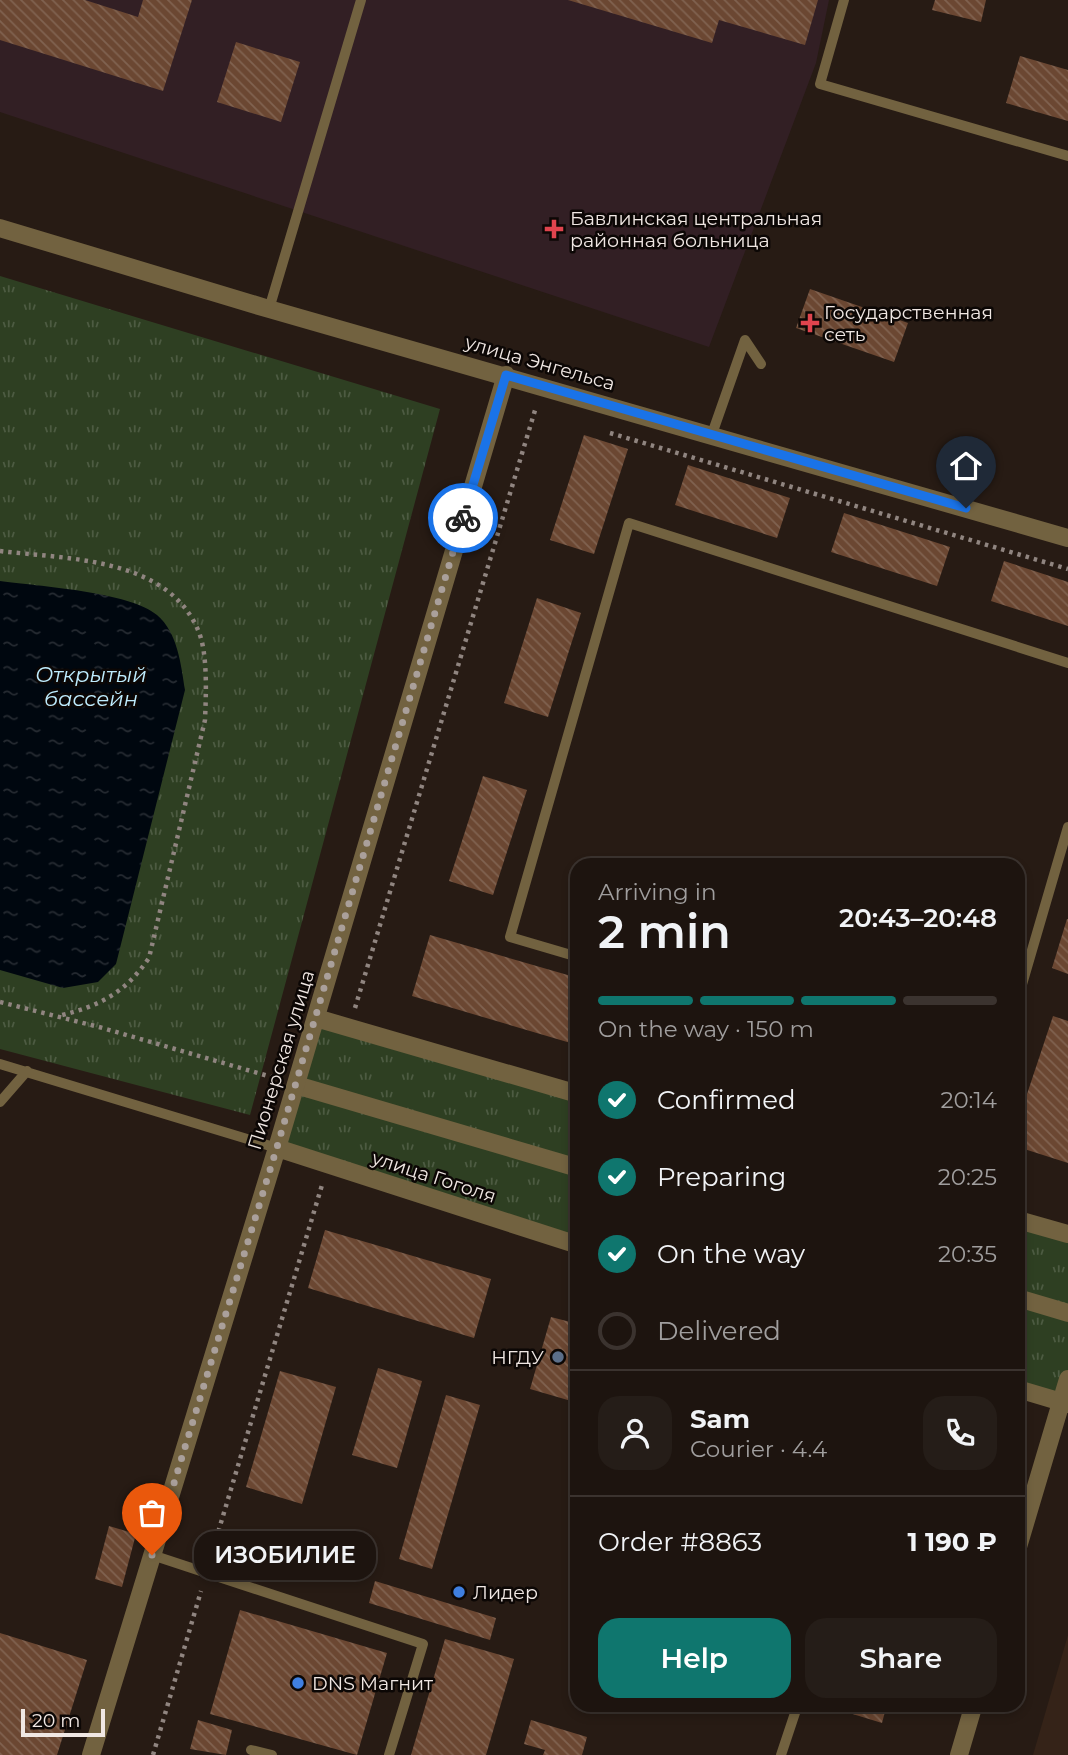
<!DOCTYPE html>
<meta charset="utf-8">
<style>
:root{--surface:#1d140f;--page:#251d18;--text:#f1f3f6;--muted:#a09e9e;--line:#3b332f;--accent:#0f766e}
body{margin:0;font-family:Montserrat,sans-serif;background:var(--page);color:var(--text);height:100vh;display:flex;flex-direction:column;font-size:26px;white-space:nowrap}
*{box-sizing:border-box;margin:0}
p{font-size:23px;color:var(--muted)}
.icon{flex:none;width:38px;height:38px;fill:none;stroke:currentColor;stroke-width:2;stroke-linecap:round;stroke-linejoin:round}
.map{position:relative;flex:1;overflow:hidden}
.side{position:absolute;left:570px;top:858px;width:455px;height:854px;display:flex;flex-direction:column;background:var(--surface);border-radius:21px;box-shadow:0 4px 10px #0003,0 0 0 2px var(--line)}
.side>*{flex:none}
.scale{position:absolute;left:21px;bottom:18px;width:84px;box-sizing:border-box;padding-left:7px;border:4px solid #f0e7e3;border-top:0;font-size:19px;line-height:24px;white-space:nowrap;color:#f0e7e3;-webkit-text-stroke:5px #0c0705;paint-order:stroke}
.pin{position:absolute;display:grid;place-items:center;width:60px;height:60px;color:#fff;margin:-72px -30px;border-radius:50% 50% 50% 0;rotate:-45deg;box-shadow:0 0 7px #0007}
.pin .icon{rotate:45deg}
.courier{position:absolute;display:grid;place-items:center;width:70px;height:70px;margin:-35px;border:5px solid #1a73e8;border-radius:50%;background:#fff;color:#222;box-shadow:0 2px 9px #0007}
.bubble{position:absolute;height:49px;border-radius:21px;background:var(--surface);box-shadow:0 4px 10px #0003,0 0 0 2px var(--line);font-size:23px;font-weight:600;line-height:49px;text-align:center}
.head em{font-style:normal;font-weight:600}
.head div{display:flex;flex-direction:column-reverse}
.head{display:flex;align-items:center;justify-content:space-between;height:119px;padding:0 28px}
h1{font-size:46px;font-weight:600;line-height:52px}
.bar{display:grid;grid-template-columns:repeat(4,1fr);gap:10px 7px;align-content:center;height:84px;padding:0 28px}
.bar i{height:9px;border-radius:5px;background:var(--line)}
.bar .selected{background:var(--accent)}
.bar p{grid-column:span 4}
.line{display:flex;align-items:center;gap:18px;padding:0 28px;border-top:2px solid var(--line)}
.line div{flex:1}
.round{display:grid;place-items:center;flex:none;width:74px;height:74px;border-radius:21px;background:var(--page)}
ol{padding:0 28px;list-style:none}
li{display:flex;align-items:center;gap:21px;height:77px}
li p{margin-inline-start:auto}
li .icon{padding:7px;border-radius:50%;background:var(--accent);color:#fff;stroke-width:4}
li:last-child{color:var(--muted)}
li i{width:38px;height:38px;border:4px solid var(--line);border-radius:50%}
.action{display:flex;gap:14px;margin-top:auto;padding:14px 28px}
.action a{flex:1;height:80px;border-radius:21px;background:var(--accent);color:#fff;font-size:28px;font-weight:600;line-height:80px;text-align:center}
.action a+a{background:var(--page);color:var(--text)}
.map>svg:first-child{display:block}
.built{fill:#352318}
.medical{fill:#321f24}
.park{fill:url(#park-tufts)}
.water{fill:url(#water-ripples)}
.building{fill:url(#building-back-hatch)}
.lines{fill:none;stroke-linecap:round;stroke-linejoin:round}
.path{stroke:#908580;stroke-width:4.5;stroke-dasharray:3.5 5;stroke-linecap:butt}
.service{stroke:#726240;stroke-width:10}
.pedestrian{stroke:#726240;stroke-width:18}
.minor{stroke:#726240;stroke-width:18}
.tertiary{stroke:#726240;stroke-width:18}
.done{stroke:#aaa09b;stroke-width:7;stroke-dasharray:0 12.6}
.route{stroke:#1a73e8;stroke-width:9}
.health-dot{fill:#e0444e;stroke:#0c0705;stroke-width:2.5}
.service-dot{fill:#5c6f8a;stroke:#0c0705;stroke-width:2.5}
.shop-dot{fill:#3f7fe0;stroke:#0c0705;stroke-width:2.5}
.labels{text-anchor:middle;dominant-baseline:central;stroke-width:5;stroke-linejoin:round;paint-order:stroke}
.poi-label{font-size:19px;fill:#f0e7e3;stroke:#0c0705;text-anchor:start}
.street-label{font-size:19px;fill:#f0e7e3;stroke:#0c0705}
.water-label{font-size:21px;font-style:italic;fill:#beecfe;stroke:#0c0705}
</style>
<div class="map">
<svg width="1068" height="1755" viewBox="0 0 1068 1755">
<defs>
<pattern id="park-tufts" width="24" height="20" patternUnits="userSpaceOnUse" patternTransform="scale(1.75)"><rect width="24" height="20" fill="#2e3f22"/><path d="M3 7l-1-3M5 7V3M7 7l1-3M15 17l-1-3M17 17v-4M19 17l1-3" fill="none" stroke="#4d5b42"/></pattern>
<pattern id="water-ripples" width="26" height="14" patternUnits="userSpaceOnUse" patternTransform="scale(1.75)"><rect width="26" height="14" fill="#00070f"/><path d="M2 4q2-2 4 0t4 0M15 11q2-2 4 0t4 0" fill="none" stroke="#262b32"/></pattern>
<pattern id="building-back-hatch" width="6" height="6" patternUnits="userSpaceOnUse" patternTransform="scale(1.75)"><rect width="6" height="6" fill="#6b4732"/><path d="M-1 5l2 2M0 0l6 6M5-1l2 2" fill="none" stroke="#806250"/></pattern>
</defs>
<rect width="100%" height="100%" fill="#271b14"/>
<path class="built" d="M1068,1635V1755H1033Z"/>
<path class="medical" d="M0,0H829L816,63L709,347L0,112Z"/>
<path class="park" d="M0,276L440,409L250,1115L0,1049Z
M316,1018L577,1094V1245L277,1148Z
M1018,1220L1068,1234V1404L1019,1389Z"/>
<path class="water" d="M0,581C37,586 131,592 157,615C178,633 181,665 185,690L116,964L98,982L63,988L0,970Z"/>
<path class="building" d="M0,0H85L138,17L143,0H192L163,91L0,40Z
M568,0H818L805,45L719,20L712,43Z
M935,0H986L981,22L932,10Z
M236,42L300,62L281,122L217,102Z
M1020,56L1068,70V121L1006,103Z
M810,289L908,323L894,362L796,328Z
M584,435L628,449L594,554L550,540Z
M688,465L790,498L777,538L675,505Z
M844,513L950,547L937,586L831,552Z
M1004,561L1068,582V626L991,601Z
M537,598L581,613L548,717L504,703Z
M483,776L527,790L493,895L449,881Z
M1067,919H1068V974L1052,968Z
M430,935L578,978V1033L574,1044L412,996Z
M1053,1016L1068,1021V1163L1018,1147V1121Z
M325,1230L491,1279L474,1338L308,1288Z
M551,1317L578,1324V1403L530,1389Z
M378,1368L422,1381L397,1468L352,1455Z
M280,1371L336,1387L302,1504L246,1487Z
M446,1395L480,1405L432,1569L399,1559Z
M109,1526L136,1534L122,1587L95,1579Z
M375,1581L496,1618L490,1640L369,1603Z
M240,1610L387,1653L357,1755L210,1714Z
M0,1633L87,1660L57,1755H0Z
M445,1639L514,1659L486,1755H411Z
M820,1704H887L882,1723Z
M198,1720L232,1730L226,1755L190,1749Z
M531,1720L587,1737L582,1755H543L545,1750L524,1744Z"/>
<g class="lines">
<path class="path" d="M610,433L1068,569
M0,551C66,559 167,557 198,630C208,652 206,695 205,720L149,958C125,993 100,1006 58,1016
M0,1002L99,1027L275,1078
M355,1008L536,407
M211,1556L322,1185
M153,1755L201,1591"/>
<path class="service" d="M844,0L820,84L1068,156
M269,309L361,0
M712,434L745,340L761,364
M578,957L510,937L629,523L1068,663
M1018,998L1068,827
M0,1064L277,1148
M570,1092L578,1069
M0,1102L27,1071
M152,1555L423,1644L389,1755
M251,1750L272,1755
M781,1755L798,1704"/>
<path class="pedestrian" d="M296,1085L578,1168
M1018,1298L1068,1313"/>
<path class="minor" d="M316,1018L578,1094
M277,1148L578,1245
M1018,1220L1068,1234
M1018,1389L1068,1404
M1018,1547L1068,1379
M91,1755L277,1148L506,375
M959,1755L974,1704"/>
<path class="tertiary" d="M0,228L269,309L1068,538"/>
</g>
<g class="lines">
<path class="done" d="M152,1555L277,1147L463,518"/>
<path class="route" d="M463,518L506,375L966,508"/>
</g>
<g class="health-dot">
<path d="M550.5 218.5h7v7h7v7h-7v7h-7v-7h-7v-7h7z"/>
<path d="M806.5 312.5h7v7h7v7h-7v7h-7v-7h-7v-7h7z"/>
</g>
<circle class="service-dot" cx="558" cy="1357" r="7"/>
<g class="shop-dot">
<circle cx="459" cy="1592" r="7"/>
<circle cx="298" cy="1683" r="7"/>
</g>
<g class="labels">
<g class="poi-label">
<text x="570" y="218">Бавлинская центральная<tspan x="570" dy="22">районная больница</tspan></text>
<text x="824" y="312">Государственная<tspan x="824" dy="22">сеть</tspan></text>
<text x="544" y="1357" text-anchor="end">НГДУ</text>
<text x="473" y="1592">Лидер</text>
<text x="312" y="1683">DNS Магнит</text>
</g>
<g class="street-label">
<text transform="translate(540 363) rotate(16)">улица Энгельса</text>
<text transform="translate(281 1060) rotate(-73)">Пионерская улица</text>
<text transform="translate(434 1177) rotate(18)">улица Гоголя</text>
</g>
<g class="water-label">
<text x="91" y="674">Открытый<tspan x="91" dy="24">бассейн</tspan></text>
</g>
</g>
</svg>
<div class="scale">20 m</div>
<div class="pin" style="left:152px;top:1555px;background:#ea580c"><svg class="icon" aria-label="bag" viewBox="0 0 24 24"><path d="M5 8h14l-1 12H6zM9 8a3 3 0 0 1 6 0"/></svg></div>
<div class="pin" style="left:966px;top:508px;background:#1f2937"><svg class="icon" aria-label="home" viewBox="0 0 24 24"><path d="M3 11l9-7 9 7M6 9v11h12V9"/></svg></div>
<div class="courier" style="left:463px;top:518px"><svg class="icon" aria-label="bike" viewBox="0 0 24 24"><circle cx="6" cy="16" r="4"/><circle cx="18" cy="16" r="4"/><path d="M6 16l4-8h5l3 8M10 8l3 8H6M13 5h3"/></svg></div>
<div class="bubble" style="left:194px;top:1531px;width:182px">ИЗОБИЛИЕ</div>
<section class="side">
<div class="head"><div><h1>2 min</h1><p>Arriving in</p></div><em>20:43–20:48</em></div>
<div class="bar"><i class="selected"></i><i class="selected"></i><i class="selected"></i><i></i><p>On the way · 150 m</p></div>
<ol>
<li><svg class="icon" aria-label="check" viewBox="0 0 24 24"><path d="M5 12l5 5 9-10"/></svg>Confirmed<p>20:14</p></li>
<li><svg class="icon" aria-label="check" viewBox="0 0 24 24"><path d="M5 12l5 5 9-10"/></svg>Preparing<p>20:25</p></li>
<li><svg class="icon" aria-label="check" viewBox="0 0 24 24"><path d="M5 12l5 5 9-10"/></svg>On the way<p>20:35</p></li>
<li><i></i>Delivered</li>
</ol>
<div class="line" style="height:126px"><a class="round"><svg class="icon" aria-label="person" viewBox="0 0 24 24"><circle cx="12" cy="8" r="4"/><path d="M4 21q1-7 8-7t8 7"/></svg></a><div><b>Sam</b><p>Courier · 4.4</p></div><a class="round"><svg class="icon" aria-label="phone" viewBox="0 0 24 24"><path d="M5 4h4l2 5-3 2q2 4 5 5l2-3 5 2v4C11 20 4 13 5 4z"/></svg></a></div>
<div class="line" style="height:91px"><div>Order #8863</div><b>1 190 ₽</b></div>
<div class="action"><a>Help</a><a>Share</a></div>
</section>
</div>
